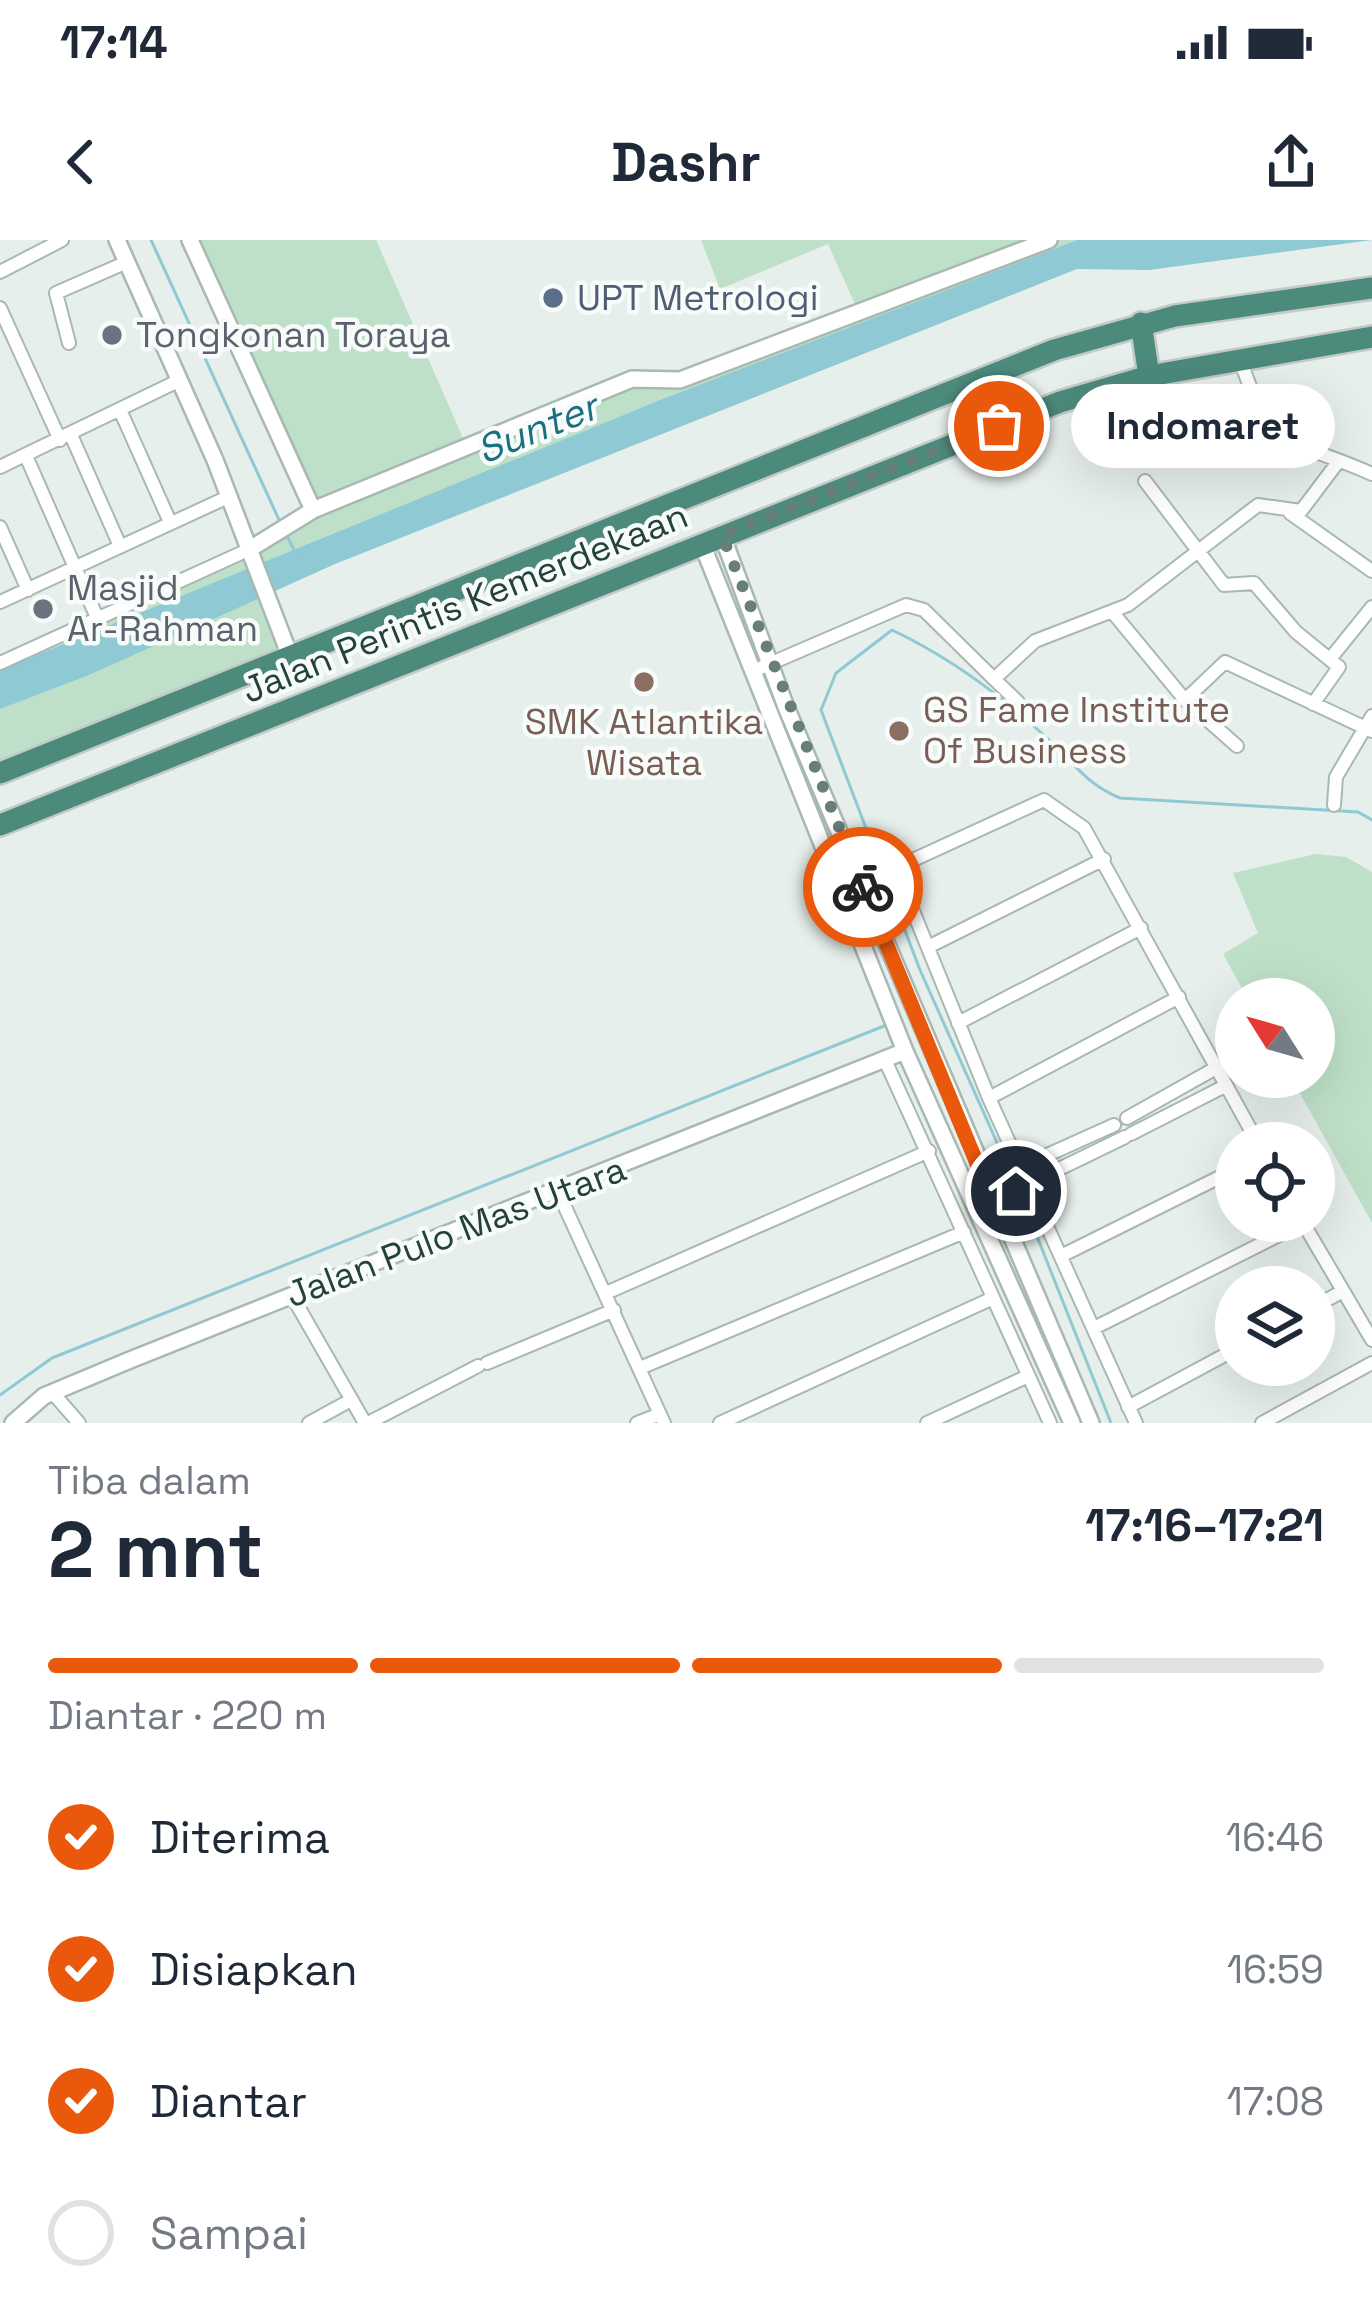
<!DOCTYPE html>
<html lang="id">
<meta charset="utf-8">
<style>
:root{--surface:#fff;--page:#f2f2f3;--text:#1f2937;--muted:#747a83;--line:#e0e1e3;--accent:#ea580c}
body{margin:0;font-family:"Space Grotesk",sans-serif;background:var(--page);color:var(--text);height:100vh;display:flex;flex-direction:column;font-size:45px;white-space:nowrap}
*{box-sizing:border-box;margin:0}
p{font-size:39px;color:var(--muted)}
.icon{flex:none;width:66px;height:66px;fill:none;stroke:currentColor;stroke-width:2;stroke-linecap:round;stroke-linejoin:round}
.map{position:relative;height:1183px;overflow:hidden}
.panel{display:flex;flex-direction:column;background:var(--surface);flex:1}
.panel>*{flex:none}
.needle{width:78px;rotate:307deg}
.fabs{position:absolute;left:1215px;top:738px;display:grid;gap:24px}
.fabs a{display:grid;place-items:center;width:120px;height:120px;border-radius:50%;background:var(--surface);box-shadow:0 12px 48px #0002;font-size:60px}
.pin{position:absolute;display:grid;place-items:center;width:102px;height:102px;color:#fff;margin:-51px;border:6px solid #fff;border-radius:50%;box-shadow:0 3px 12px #0007}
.courier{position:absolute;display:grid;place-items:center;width:120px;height:120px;margin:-60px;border:9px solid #ea580c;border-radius:50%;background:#fff;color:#222;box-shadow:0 3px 15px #0007}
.bubble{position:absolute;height:84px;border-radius:42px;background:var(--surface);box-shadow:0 12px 48px #0002;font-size:39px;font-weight:700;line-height:84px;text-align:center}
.head em{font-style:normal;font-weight:700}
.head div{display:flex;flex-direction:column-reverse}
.head{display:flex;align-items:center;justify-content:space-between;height:204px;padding:0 48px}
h1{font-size:78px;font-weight:700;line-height:90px}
.bar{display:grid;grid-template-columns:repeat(4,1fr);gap:18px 12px;align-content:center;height:144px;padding:0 48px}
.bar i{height:15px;border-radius:9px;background:var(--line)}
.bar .current{background:var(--accent)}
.bar p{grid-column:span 4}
ol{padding:0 48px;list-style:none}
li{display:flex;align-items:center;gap:36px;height:132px}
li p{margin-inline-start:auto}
li .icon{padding:12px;border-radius:50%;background:var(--accent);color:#fff;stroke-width:4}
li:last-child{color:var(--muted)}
li i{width:66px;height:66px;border:6px solid var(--line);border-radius:50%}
.status{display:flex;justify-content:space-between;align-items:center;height:84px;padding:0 60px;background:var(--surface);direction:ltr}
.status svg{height:33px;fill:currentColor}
header{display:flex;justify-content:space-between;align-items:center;height:156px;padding:0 48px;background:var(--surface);font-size:54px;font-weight:700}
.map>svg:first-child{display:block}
.green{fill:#bfe0c8}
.water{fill:#8ec9d4}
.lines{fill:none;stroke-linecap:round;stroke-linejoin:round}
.stream{stroke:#8ec9d4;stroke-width:3}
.minor-casing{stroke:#a8b8b2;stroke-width:16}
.tertiary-casing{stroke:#a8b8b2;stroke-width:20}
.trunk-casing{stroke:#c2cac8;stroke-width:26}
.minor{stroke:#fff;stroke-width:12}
.tertiary{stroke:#fff;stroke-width:15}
.trunk{stroke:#4c8a7c;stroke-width:21}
.done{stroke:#687f78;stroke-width:12;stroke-dasharray:0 21.6}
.route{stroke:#ea580c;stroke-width:15}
.service-dot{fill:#5c6f8a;stroke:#f7fbf9;stroke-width:4.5}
.worship-dot{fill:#6b7280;stroke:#f7fbf9;stroke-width:4.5}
.education-dot{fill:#8d6e63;stroke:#f7fbf9;stroke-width:4.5}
.labels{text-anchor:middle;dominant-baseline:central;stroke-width:9;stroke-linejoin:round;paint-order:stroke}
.service-label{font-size:36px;fill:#4e5e75;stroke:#f7fbf9;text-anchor:start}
.worship-label{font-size:36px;fill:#5b616d;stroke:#f7fbf9;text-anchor:start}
.street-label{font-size:36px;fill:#24423a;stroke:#f7fbf9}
.education-label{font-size:36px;fill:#785e54;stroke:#f7fbf9;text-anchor:start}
.water-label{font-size:39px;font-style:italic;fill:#1c6f80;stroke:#f7fbf9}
</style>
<div class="status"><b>17:14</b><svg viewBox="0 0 49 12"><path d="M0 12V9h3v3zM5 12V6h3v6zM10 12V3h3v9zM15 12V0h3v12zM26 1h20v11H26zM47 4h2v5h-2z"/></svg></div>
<header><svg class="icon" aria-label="back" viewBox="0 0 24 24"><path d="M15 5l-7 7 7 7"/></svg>Dashr<svg class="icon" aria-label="share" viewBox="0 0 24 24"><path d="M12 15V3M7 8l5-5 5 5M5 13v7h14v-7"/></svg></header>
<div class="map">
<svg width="1372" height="1183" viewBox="0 0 1372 1183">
<rect width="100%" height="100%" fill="#e6efeb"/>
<path class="green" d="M190,0H376L467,207L632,139L669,142L858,71L828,4L720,49L701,0H1077L643,167L0,430V424L99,382L313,270Z
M267,354L290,416L0,530V469Z
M1316,614L1346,617L1372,632V983L1291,837H1314V759H1248L1223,714L1258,693L1233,633Z"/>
<path class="water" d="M1077,0H1372L1149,30L1077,29L335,324L89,435L0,469V430L660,160Z"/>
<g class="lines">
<path class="stream" d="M151,0L280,282
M287,296L296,314
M1007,925L920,730L821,470L836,433L892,390C951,418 1000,454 1048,499C1074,523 1086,544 1120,558L1358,572L1372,580
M1021,956L1111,1183
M0,1155L52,1118L889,784"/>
<defs>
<path id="minor" d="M0,32L62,0
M0,68L60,200
M69,103L56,53L127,22
M1241,122C1272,214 1292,198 1372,234
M120,170L170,282
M71,195L120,306
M26,216L99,382
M0,227L180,140
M1145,241L1224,345L1254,343L1296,392L1339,427L1313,464
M1290,273L1372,331
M0,287L28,350
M0,362L228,257
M1114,374L1185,460L1237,506
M1330,419L1372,367
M0,423L250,309
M753,431L906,365L924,370L994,439L1035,401L1128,365L1258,265L1301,271L1338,222
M994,439L1018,462
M1185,460L1225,422L1372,491
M1334,565L1336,537L1372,476
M930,706L1104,619
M958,783L1141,688
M885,820L1050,1183
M989,858L1179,757
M1127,878L1216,828
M1131,894L1225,846
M985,943L1114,885
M559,954L664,1183
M993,961L1125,897
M1302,981L1372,1100
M1063,1015L1236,929
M606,1053L929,911
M292,1056L365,1183
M1314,1067L1343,1051
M1094,1088L1303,983
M487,1123L614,1070
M640,1128L964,992
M52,1152L79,1183
M1128,1167L1236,1109
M309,1183L351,1160
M368,1183L478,1126
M637,1183L660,1174
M720,1183L993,1058
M927,1183L1028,1136
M1136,1183L989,858L900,639L902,625L1044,560L1084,588L1258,903
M1262,1183L1372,1123"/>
<path id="tertiary" d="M117,0L215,220L290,416
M190,0L313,270
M722,295L786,467L1091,1183
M702,304L905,811L1072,1183
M250,309L313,270L632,139L680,140L1049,0
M13,1183L44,1156L130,1120L905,811"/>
<path id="trunk" d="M1141,83L1149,136
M0,533L1054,110L1175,76L1372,48
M0,585L1060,162L1149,136L1372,97"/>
</defs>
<use href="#minor" class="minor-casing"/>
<use href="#tertiary" class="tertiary-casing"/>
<use href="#trunk" class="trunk-casing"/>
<use href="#minor" class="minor"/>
<use href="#tertiary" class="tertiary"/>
<use href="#trunk" class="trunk"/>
</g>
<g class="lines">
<path class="done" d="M863,647L722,295L999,186"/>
<path class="route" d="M863,647L985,943L1022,928L1030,945L1016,951"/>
</g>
<circle class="service-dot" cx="553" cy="58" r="12"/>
<g class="worship-dot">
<circle cx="112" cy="95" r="12"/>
<circle cx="43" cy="369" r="12"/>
</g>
<g class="education-dot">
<circle cx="644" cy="442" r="12"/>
<circle cx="899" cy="491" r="12"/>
</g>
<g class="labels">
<g class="service-label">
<text x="577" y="58">UPT Metrologi</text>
</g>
<g class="worship-label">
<text x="136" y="95">Tongkonan Toraya</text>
<text x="67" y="348">Masjid<tspan x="67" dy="41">Ar-Rahman</tspan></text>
</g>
<g class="street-label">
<text transform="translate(465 363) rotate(-22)">Jalan Perintis Kemerdekaan</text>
<text transform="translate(456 992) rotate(-21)">Jalan Pulo Mas Utara</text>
</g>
<g class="education-label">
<text x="923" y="470">GS Fame Institute<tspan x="923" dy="41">Of Business</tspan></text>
<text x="644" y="482" text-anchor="middle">SMK Atlantika<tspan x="644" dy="41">Wisata</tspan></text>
</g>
<g class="water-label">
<text transform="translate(537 188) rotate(-22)">Sunter</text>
</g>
</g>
</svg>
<div class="fabs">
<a><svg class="needle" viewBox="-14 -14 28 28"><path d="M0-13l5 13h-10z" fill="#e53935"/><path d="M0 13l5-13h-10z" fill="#747a83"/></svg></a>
<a><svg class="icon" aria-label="locate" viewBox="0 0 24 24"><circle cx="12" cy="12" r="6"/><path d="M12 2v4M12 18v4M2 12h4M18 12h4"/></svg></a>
<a><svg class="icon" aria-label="layers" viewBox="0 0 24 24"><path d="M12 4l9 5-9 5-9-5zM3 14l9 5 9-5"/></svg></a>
</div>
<div class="pin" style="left:999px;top:186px;background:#ea580c"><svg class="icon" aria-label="bag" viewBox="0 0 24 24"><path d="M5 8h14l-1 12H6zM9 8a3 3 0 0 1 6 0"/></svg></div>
<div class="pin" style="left:1016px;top:951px;background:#1f2937"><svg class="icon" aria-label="home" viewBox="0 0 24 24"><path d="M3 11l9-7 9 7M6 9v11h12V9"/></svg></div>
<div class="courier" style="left:863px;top:647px"><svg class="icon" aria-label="bike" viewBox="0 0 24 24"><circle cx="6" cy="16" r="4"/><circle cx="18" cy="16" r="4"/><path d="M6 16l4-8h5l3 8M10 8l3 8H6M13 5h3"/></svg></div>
<div class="bubble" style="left:1071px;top:144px;width:264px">Indomaret</div>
</div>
<section class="panel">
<div class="head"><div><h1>2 mnt</h1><p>Tiba dalam</p></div><em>17:16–17:21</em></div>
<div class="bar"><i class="current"></i><i class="current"></i><i class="current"></i><i></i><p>Diantar · 220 m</p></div>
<ol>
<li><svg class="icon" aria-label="check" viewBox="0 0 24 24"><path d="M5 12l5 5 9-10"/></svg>Diterima<p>16:46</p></li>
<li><svg class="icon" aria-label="check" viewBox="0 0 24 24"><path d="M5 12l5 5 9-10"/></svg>Disiapkan<p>16:59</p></li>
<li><svg class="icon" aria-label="check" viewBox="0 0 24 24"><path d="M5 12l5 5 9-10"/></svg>Diantar<p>17:08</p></li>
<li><i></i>Sampai</li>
</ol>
</section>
